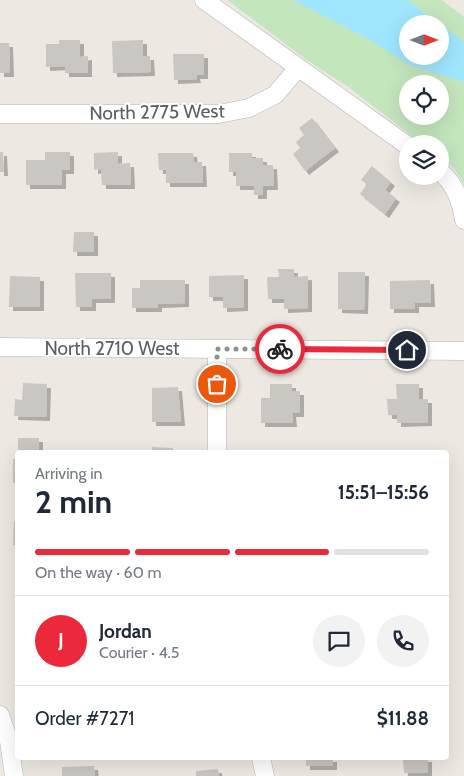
<!DOCTYPE html>
<meta charset="utf-8">
<style>
:root{--surface:#fff;--page:#f2f2f3;--text:#1f2937;--muted:#747a83;--line:#e0e1e3;--accent:#ec293b}
body{margin:0;font-family:Cabin,sans-serif;background:var(--page);color:var(--text);height:100vh;display:flex;flex-direction:column;font-size:19px;white-space:nowrap}
*{box-sizing:border-box;margin:0}
p{font-size:16px;color:var(--muted)}
.icon{flex:none;width:28px;height:28px;fill:none;stroke:currentColor;stroke-width:2;stroke-linecap:round;stroke-linejoin:round}
.map{position:relative;flex:1;overflow:hidden}
.sheet{position:absolute;left:15px;top:450px;width:434px;height:310px;display:flex;flex-direction:column;background:var(--surface);border-radius:5px;box-shadow:0 5px 20px #0002}
.sheet>*{flex:none}
.needle{width:32px;rotate:90deg}
.tools{position:absolute;left:399px;top:15px;display:grid;gap:10px}
.tools a{display:grid;place-items:center;width:50px;height:50px;border-radius:50%;background:var(--surface);box-shadow:0 5px 20px #0002;font-size:25px}
.pin{position:absolute;display:grid;place-items:center;width:42px;height:42px;color:#fff;margin:-21px;border:2px solid #fff;border-radius:50%;box-shadow:0 1px 5px #0007}
.courier{position:absolute;display:grid;place-items:center;width:50px;height:50px;margin:-25px;border:4px solid #ec293b;border-radius:50%;background:#fff;color:#222;box-shadow:0 1px 6px #0007}
.overview em{font-style:normal;font-weight:700}
.overview div{display:flex;flex-direction:column-reverse}
.overview{display:flex;align-items:center;justify-content:space-between;height:85px;padding:0 20px}
h1{font-size:32px;font-weight:700;line-height:38px}
.bar{display:grid;grid-template-columns:repeat(4,1fr);gap:8px 5px;align-content:center;height:60px;padding:0 20px}
.bar i{height:6px;border-radius:4px;background:var(--line)}
.bar .selected{background:var(--accent)}
.bar p{grid-column:span 4}
.line{display:flex;align-items:center;gap:12px;padding:0 20px;border-top:1px solid var(--line)}
.line div{flex:1}
.round{display:grid;place-items:center;flex:none;width:52px;height:52px;border-radius:26px;background:var(--page)}
.map>svg:first-child{display:block}
.green{fill:#c4e6bd;fill-rule:evenodd}
.water{fill:#a0e6ff}
.building{fill:#cac6c1;filter:url(#shadow)}
.lines{fill:none;stroke-linecap:round;stroke-linejoin:round}
.minor-casing{stroke:#b3b6ba;stroke-width:19}
.minor{stroke:#fff;stroke-width:18}
.done{stroke:#8d908f;stroke-width:5;stroke-dasharray:0 9}
.route{stroke:#ec293b;stroke-width:6}
.labels{text-anchor:middle;dominant-baseline:central;stroke-width:4;stroke-linejoin:round;paint-order:stroke}
.street-label{font-size:19px;fill:#5a6063;stroke:#fff}
</style>
<div class="map">
<svg width="464" height="776" viewBox="0 0 464 776">
<defs>
<filter id="shadow"><feDropShadow dx="4" dy="4" stdDeviation="0" flood-color="#0004"/></filter>
</defs>
<rect width="100%" height="100%" fill="#ede9e2"/>
<path class="green" d="M227,0H442L464,17V185L454,168L440,158V144H422L347,86L308,61ZM408,24H440V56H408ZM408,84H440V116H408Z"/>
<path class="water" d="M293,0H407L439,24H408V56H440V24L464,42V82L410,65L368,39Z"/>
<path class="building" d="M59,40H80V57L88,56V73H65V66L46,67V44H59Z
M143,40V56H150L151,72L113,73L112,41Z
M0,43H9L10,73H0Z
M173,54H204V75H196L197,79L174,80Z
M312,118L335,148L305,171L293,154L300,148L296,142L304,135L299,128Z
M0,152H3L4,172H0Z
M45,152H70V170H62V185H26V160H45Z
M118,152V164L130,163L131,185H102L101,169L94,170V153Z
M158,153H193L194,162H202L203,183H166V170H159Z
M229,153H252V158H263V165H273L274,186H263V195H254V186H236V172H229Z
M372,166L391,182L385,190L396,198L385,214L360,194L367,184L361,180Z
M74,232H94V252H73Z
M278,269H294V277L308,276V308L284,309V299H268L267,277H279Z
M338,272H365L364,310L338,309Z
M75,273H111V299H92V307H76Z
M244,275V307L223,308V297H209V276Z
M10,276L40,277V307H9Z
M140,280H185V303L158,304V308H132V288H140Z
M430,280L431,303H415V309H390V281Z
M23,383L47,384L46,417L14,416L15,399L22,400Z
M270,384H292V391H300V413H292L293,423H261V398H270Z
M396,384H419V399H428V422L397,423V415H388L387,399H397Z
M178,387L181,422H152V388Z
M18,438H39V452H18Z
M152,447L173,448V452H152Z
M13,459H18V482L13,483Z
M14,521H18V545H13Z
M306,758H333V766H306Z
M403,758H428V773H404Z
M94,766L95,776H62V767Z
M218,769L219,776H196V771Z"/>
<g class="lines">
<defs>
<path id="minor" d="M204,0L408,146
M0,114H219L249,108L275,95L298,68
M440,171C455,185 461,200 464,220
M0,347L464,351
M217,349V452
M0,715L9,741L14,776
M261,758L265,776"/>
</defs>
<use href="#minor" class="minor-casing"/>
<use href="#minor" class="minor"/>
</g>
<g class="lines">
<path class="done" d="M217,384V349H280"/>
<path class="route" d="M280,349L407,350"/>
</g>
<g class="labels">
<g class="street-label">
<text transform="translate(157 112) rotate(-1)">North 2775 West</text>
<text x="112" y="348">North 2710 West</text>
</g>
</g>
</svg>
<div class="tools">
<a><svg class="needle" viewBox="-14 -14 28 28"><path d="M0-13l5 13h-10z" fill="#e53935"/><path d="M0 13l5-13h-10z" fill="#747a83"/></svg></a>
<a><svg class="icon" aria-label="locate" viewBox="0 0 24 24"><circle cx="12" cy="12" r="6"/><path d="M12 2v4M12 18v4M2 12h4M18 12h4"/></svg></a>
<a><svg class="icon" aria-label="layers" viewBox="0 0 24 24"><path d="M12 4l9 5-9 5-9-5zM3 14l9 5 9-5"/></svg></a>
</div>
<div class="pin" style="left:217px;top:384px;background:#ea580c"><svg class="icon" aria-label="bag" viewBox="0 0 24 24"><path d="M5 8h14l-1 12H6zM9 8a3 3 0 0 1 6 0"/></svg></div>
<div class="pin" style="left:407px;top:350px;background:#1f2937"><svg class="icon" aria-label="home" viewBox="0 0 24 24"><path d="M3 11l9-7 9 7M6 9v11h12V9"/></svg></div>
<div class="courier" style="left:280px;top:349px"><svg class="icon" aria-label="bike" viewBox="0 0 24 24"><circle cx="6" cy="16" r="4"/><circle cx="18" cy="16" r="4"/><path d="M6 16l4-8h5l3 8M10 8l3 8H6M13 5h3"/></svg></div>
<section class="sheet">
<div class="overview"><div><h1>2 min</h1><p>Arriving in</p></div><em>15:51–15:56</em></div>
<div class="bar"><i class="selected"></i><i class="selected"></i><i class="selected"></i><i></i><p>On the way · 60 m</p></div>
<div class="line" style="height:90px"><b class="round" style="background:var(--accent);color:#fff">J</b><div><b>Jordan</b><p>Courier · 4.5</p></div><a class="round"><svg class="icon" aria-label="chat" viewBox="0 0 24 24"><path d="M4 5h16v11H9l-5 4z"/></svg></a><a class="round"><svg class="icon" aria-label="phone" viewBox="0 0 24 24"><path d="M5 4h4l2 5-3 2q2 4 5 5l2-3 5 2v4C11 20 4 13 5 4z"/></svg></a></div>
<div class="line" style="height:65px"><div>Order #7271</div><b>$11.88</b></div>
</section>
</div>
